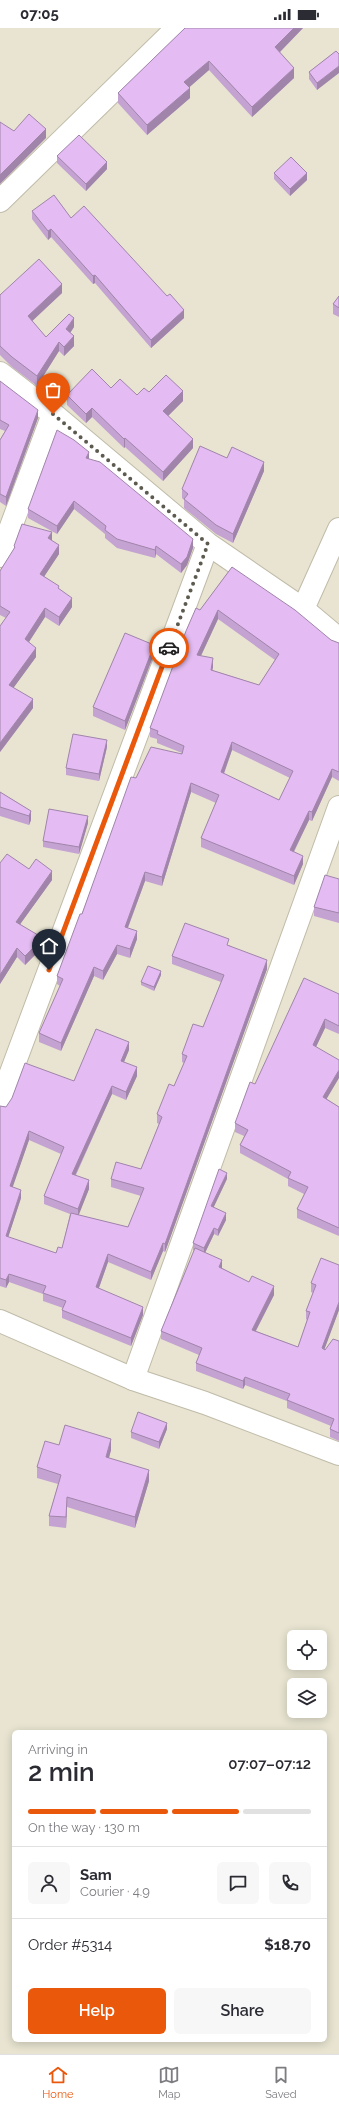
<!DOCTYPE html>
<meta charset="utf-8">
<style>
:root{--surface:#fff;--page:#f7f7f7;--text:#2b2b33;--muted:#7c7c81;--line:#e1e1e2;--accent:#ea580c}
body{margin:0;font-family:Raleway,sans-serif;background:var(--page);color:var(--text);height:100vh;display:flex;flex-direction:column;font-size:15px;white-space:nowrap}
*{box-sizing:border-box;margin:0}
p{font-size:13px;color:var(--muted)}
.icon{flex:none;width:22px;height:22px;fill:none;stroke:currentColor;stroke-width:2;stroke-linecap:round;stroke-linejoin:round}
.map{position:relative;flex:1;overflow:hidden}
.side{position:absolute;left:12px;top:1702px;width:315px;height:312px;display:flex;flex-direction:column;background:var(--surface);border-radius:6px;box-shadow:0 2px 10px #0003}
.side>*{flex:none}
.tools{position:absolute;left:287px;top:1602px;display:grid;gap:8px}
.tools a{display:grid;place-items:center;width:40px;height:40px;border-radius:6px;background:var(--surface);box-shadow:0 2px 10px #0003;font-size:20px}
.pin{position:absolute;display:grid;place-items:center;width:34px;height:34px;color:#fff;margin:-41px -17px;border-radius:50% 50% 50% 0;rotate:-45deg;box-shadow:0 0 4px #0007}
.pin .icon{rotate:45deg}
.courier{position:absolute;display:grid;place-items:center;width:40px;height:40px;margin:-20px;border:3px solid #ea580c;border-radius:50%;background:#fff;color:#222;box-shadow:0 1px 5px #0007}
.head em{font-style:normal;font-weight:600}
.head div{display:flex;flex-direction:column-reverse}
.head{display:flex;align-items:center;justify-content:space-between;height:68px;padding:0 16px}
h1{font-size:26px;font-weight:600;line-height:30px}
.bar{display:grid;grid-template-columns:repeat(4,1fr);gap:6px 4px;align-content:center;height:48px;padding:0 16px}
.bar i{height:5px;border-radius:3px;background:var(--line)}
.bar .current{background:var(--accent)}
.bar p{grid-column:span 4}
.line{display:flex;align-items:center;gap:10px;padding:0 16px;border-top:1px solid var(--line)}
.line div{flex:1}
.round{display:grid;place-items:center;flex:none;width:42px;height:42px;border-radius:6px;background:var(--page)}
.action{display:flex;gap:8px;margin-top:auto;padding:8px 16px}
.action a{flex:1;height:46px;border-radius:6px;background:var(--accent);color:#fff;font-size:16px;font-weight:600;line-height:46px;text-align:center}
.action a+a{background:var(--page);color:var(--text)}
.status{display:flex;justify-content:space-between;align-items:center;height:28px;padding:0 20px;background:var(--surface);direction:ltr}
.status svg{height:11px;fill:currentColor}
.dock{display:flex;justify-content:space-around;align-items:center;height:56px;border-top:1px solid var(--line);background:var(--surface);font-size:11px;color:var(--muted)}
.dock a{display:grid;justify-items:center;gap:2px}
.dock .current{color:var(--accent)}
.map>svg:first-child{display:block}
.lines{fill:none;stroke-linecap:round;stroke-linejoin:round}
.minor-casing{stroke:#c0bca9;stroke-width:24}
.major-casing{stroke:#c0bca9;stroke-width:24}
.minor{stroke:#fff;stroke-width:22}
.major{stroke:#fff;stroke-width:22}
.wall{fill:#c4a2d1;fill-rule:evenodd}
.shaded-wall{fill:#a084aa}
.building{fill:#e4bcf3;stroke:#a084aa;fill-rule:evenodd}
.done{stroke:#5d5b50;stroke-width:4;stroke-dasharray:0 7.2}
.route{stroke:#ea580c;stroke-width:5}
</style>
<div class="status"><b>07:05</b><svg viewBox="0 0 49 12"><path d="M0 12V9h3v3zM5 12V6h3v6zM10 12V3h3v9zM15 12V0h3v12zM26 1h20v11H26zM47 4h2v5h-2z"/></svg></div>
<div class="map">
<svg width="339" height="2026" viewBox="0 0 339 2026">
<rect width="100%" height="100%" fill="#e8e4d1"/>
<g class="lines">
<defs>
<path id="minor" d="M0,173L177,0
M0,345L53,386L208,516L303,581L339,611
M0,528L53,386
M303,581L339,501
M0,1074L208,516
M133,1351L339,779"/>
<path id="major" d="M0,1293L133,1351L205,1375L339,1426"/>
</defs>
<use href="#minor" class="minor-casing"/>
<use href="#major" class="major-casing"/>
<use href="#minor" class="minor"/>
<use href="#major" class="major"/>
</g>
<path class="wall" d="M185,0H303L280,24L294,50L252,89L209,42L189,59L190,70L147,107L118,75V65Z
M336,23L317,62L309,51V44Z
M57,128L107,141L86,163L57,135Z
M274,145L307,152L290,168L274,151Z
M32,183L71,190L184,290L151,320L95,255L93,256L51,209L48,212L32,191Z
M62,265L32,293L46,309L74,299L70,305L74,318L64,328L59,323L37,358L12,339L0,327V267Z
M339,268V289L333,286V276Z
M0,353L38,390L6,478L0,474V412L5,403L0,401Z
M111,360L137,367L149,364L183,373L168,388L193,420L163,453L125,419L124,420L92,389L86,395L67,377V367Z
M227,430L264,443L233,515L216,506L184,480V472L182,470V461Z
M89,431L193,520L187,537L181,545L156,526L155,530L117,520L105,510V506L74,481L57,506L28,490V481Z
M52,513L59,526L44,548L59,561L72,579L59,598L45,589L29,614L36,629L13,660L33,680L0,724L6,590L0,587V543L14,522V518Z
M232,539L331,612L339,615V753L332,749L312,793L309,792L294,824L303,836L294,857L201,819V810L216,775L191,764L162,858L145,853L128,900L137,911L130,930L117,926L103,952L94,948L61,1023L39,1014V1005L60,958L57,956V948L136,750L182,725L157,715V711L150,709V700L200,582ZM218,591L275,632L259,657L212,642L213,639L201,628ZM232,722L290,750L279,772L224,746Z
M154,626L125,702L93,688V679Z
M107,719L99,753L66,747V740Z
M0,764L31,783V792L29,797L0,788Z
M88,795L79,826L43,819V813Z
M0,835L29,841L52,852L20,896L43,919L25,937L17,929L0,956Z
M339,851V895L314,888V879Z
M229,917L267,941L165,1224L163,1223L151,1252L108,1234L99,1260L143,1287L131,1318L62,1290V1282L63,1280L43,1273V1266L9,1254L6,1260L0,1258V1078L6,1079L74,1053L129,1022L124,1034L137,1048L126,1072L112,1066L76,1147L89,1161L78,1187L128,1199L141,1168L111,1159V1151L141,1141L159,1096L157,1095V1086L174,1058L184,1035L182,1034V1026L203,999L221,954L172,936V928ZM29,1112L61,1126L44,1168V1176L70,1186L62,1220L56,1225L8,1209L21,1170L12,1159Z
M161,947L154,963L141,957V954Z
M339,966V1006L325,1000L316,1019L327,1071L339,1079V1208L297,1190V1181L304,1166L288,1158V1151L240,1125V1117L244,1108L235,1104V1095L255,1056Z
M227,1151L213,1179L226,1192L218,1208L214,1206L205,1225L222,1240L274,1267L256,1303L298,1319L307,1292L306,1291V1283L313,1265L311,1264V1255L339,1237V1282L324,1321L325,1322L339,1313V1413L330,1409V1401L331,1398L287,1380V1373L245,1357L243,1361L196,1343V1335L199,1327L161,1311V1303L194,1223L193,1222V1215Z
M167,1401L159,1421L131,1410V1404Z
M59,1417L111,1422L109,1430L149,1453L135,1500L67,1479L66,1500L49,1498V1488L58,1456L37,1450V1439Z"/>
<path class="shaded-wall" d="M294,0H303L275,29V19Z
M209,33V42L184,64V54Z
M339,38V45L317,62V55Z
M294,40V50L252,89V79Z
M190,60V70L147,107V97Z
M46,101V110L0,156V147Z
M107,134V141L86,163V156Z
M307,145V152L290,168V161Z
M51,201V209L48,212V203Z
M95,247V255L93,256V248Z
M62,256V265L28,297V288Z
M184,282V290L151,320V312Z
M74,290V299L66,311V301Z
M74,308V318L64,328V319Z
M59,314V323L37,358V348Z
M183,363V373L163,393V383Z
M92,380V389L86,395V386Z
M38,382V390L6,478V469Z
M125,410V419L124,420V411Z
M193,411V420L163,453V444Z
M89,424V433L86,430Z
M264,434V443L233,515V506Z
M74,473V481L57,506V498Z
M52,504V513L48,510Z
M193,511V520L187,537L181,545V536Z
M59,517V526L40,555V546Z
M156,518V526L155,530V522Z
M72,570V579L59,598V589Z
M45,580V589L25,620V611Z
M218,582V591L197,636V627Z
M154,617V626L125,702V693Z
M36,620V629L9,666V657Z
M213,630V639L211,650V642Z
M33,671V680L0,724V715Z
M107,712V719L99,753V746Z
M232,714V722L221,753V744Z
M332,741V749L312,793V784Z
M191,755V764L162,858V849Z
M31,783V792L29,797V788Z
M309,783V792L290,831V822Z
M88,788V795L79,826V819Z
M303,828V836L294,857V848Z
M52,843V852L16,902V894Z
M145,844V853L125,907V899Z
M137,903V911L130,930V921Z
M43,910V919L25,937V928Z
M117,917V926L103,952V943Z
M17,920V929L0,956V947Z
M267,932V941L165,1224V1216Z
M94,939V948L61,1023V1015Z
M161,943V947L154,963V959Z
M325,991V1000L313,1025V1017Z
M129,1014V1022L121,1041V1033Z
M137,1039V1048L126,1072V1064Z
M339,1042V1050L323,1077V1069Z
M112,1058V1066L72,1154V1146Z
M29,1103V1112L10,1167V1158Z
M227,1145V1151L211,1185V1178Z
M89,1152V1161L78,1189V1181Z
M21,1162V1170L6,1216V1208Z
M226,1185V1192L218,1208V1202Z
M214,1200V1206L204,1227V1220Z
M163,1215V1223L151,1252V1244Z
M108,1226V1234L96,1268V1259Z
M222,1232V1240L219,1247V1239Z
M9,1246V1254L6,1260V1252Z
M274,1258V1267L252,1310V1302Z
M339,1274V1282L322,1328V1320Z
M143,1279V1287L131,1318V1310Z
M245,1349V1357L243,1361V1353Z
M167,1395V1401L159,1421V1414Z
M111,1411V1422L106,1440V1429Z
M149,1442V1453L135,1500V1489Z
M67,1469V1479L66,1500V1489Z"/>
<path class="building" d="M185,0H294L275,19L294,40L252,79L209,33L184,54L190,60L147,97L118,65Z
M336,23L339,26V38L317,55L309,44Z
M29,86L46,101L0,147V94L14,103Z
M79,107L107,134L86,156L57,128Z
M291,129L307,145L290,161L274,145Z
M54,167L71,190L84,178L167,268L170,266L184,282L151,312L95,247L93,248L51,201L48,203L32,183Z
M39,231L62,256L28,288L46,309L69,286L74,290L66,301L74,308L64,319L59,314L37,348L12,329L0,318V267Z
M339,268V280L333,276Z
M92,341L111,360L120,351L137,367L144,360L149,364L166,347L183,363L163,383L193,411L163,444L125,410L124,411L92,380L86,386L67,367Z
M0,353L38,382L6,469L0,466V412L9,397L0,392Z
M57,402L74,412L89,424L86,430L100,434L193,511L187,529L181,536L156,518L155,522L117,511L105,502L106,498L74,473L57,498L28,481Z
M200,418L227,430L232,419L264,434L233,506L216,497L184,471L188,466L182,461Z
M22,496L52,504L48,510L59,517L40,546L59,558L58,560L72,570L59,589L45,580L25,611L36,620L9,657L33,671L0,715V598L10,584L0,578V543L15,519L14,518Z
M232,539L295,582L331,612L339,615V744L332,741L312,784L309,783L290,822L303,828L294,848L201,810L219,767L191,755L162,849L145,844L125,899L137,903L130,921L117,917L103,943L94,939L61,1015L39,1005L63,951L57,948L80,886H82L131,749L136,750L151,719L182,726L184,718L157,706L158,703L150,700L186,603L196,580L200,582ZM218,582L279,626L259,657L211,642L213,630L197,627ZM232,714L293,743L279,772L221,744Z
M125,605L154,617L125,693L93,679Z
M73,706L107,712L99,746L66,740Z
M0,764L31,783L29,788L0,779Z
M49,781L88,788L79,819L43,813Z
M7,826L29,841L36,831L52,843L16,894L43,910L25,928L17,920L0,947V835Z
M325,847L339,851V885L314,879Z
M185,895L229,911L227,917L267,932L165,1216L163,1215L151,1244L108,1226L96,1259L143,1279L131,1310L62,1282L66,1273L43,1265L46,1258L9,1246L6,1252L0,1250V1078L6,1079L12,1070L25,1035L74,1053L96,1001L129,1014L121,1033L137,1039L126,1064L112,1058L72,1146L89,1152L78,1181L44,1168L64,1119L29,1103L10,1158L21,1162L6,1208L56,1225L58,1219L62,1220L71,1185L128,1199L144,1160L111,1151L116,1134L141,1141L162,1089L157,1086L169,1056L174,1058L187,1028L182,1026L193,996L203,999L224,947L172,928Z
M148,938L161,943L154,959L141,954Z
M304,950L339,966V998L325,991L313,1017L339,1032V1042L323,1069L339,1079V1200L297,1181L308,1159L288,1150L291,1144L240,1117L248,1102L235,1095L250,1054L255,1056Z
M219,1141L227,1145L211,1178L226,1185L218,1202L214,1200L204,1220L193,1215Z
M195,1220L222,1232L219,1239L249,1254L252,1248L274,1258L252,1302L298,1319L310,1284L306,1283L316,1257L311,1255L321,1230L339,1237V1274L322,1320L325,1322L333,1311L339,1313V1405L330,1401L334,1391L287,1372L290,1366L245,1349L243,1353L196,1335L202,1320L161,1303Z
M138,1384L167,1395L159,1414L131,1404Z
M65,1397L111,1411L106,1429L149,1442L135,1489L67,1469L66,1489L49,1488L61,1447L37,1439L45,1413L59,1417Z"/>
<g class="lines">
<path class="done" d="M53,386L208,516L169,620"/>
<path class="route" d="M49,942L169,620"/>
</g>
</svg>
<div class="tools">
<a><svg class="icon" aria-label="locate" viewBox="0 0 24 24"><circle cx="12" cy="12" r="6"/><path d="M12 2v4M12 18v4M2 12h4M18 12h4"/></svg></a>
<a><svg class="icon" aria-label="layers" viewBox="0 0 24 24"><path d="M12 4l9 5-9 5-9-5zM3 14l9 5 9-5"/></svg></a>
</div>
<div class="pin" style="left:53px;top:386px;background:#ea580c"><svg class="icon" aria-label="bag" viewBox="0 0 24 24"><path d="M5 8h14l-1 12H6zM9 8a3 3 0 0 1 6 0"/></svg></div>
<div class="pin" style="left:49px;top:942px;background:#1f2937"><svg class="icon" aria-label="home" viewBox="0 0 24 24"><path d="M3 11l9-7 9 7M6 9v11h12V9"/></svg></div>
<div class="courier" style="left:169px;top:620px"><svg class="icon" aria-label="car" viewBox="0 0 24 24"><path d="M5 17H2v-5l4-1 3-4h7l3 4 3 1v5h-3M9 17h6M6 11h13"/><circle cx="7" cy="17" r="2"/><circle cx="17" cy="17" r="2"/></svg></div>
<section class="side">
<div class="head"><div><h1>2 min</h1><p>Arriving in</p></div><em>07:07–07:12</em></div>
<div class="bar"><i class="current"></i><i class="current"></i><i class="current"></i><i></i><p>On the way · 130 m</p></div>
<div class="line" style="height:72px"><a class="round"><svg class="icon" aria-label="person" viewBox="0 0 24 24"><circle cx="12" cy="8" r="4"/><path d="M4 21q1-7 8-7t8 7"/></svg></a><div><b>Sam</b><p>Courier · 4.9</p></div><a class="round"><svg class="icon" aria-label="chat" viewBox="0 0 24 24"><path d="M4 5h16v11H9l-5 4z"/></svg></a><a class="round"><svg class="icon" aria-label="phone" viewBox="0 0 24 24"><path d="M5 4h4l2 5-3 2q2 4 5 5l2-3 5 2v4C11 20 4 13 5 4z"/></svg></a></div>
<div class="line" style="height:52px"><div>Order #5314</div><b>$18.70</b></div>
<div class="action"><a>Help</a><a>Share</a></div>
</section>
</div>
<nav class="dock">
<a class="current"><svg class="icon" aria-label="home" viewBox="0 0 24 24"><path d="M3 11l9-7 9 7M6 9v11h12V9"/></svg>Home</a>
<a><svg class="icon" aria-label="map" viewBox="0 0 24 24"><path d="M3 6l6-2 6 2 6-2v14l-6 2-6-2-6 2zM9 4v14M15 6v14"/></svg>Map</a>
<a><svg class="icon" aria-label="saved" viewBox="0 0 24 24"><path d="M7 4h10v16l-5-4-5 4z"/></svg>Saved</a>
</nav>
